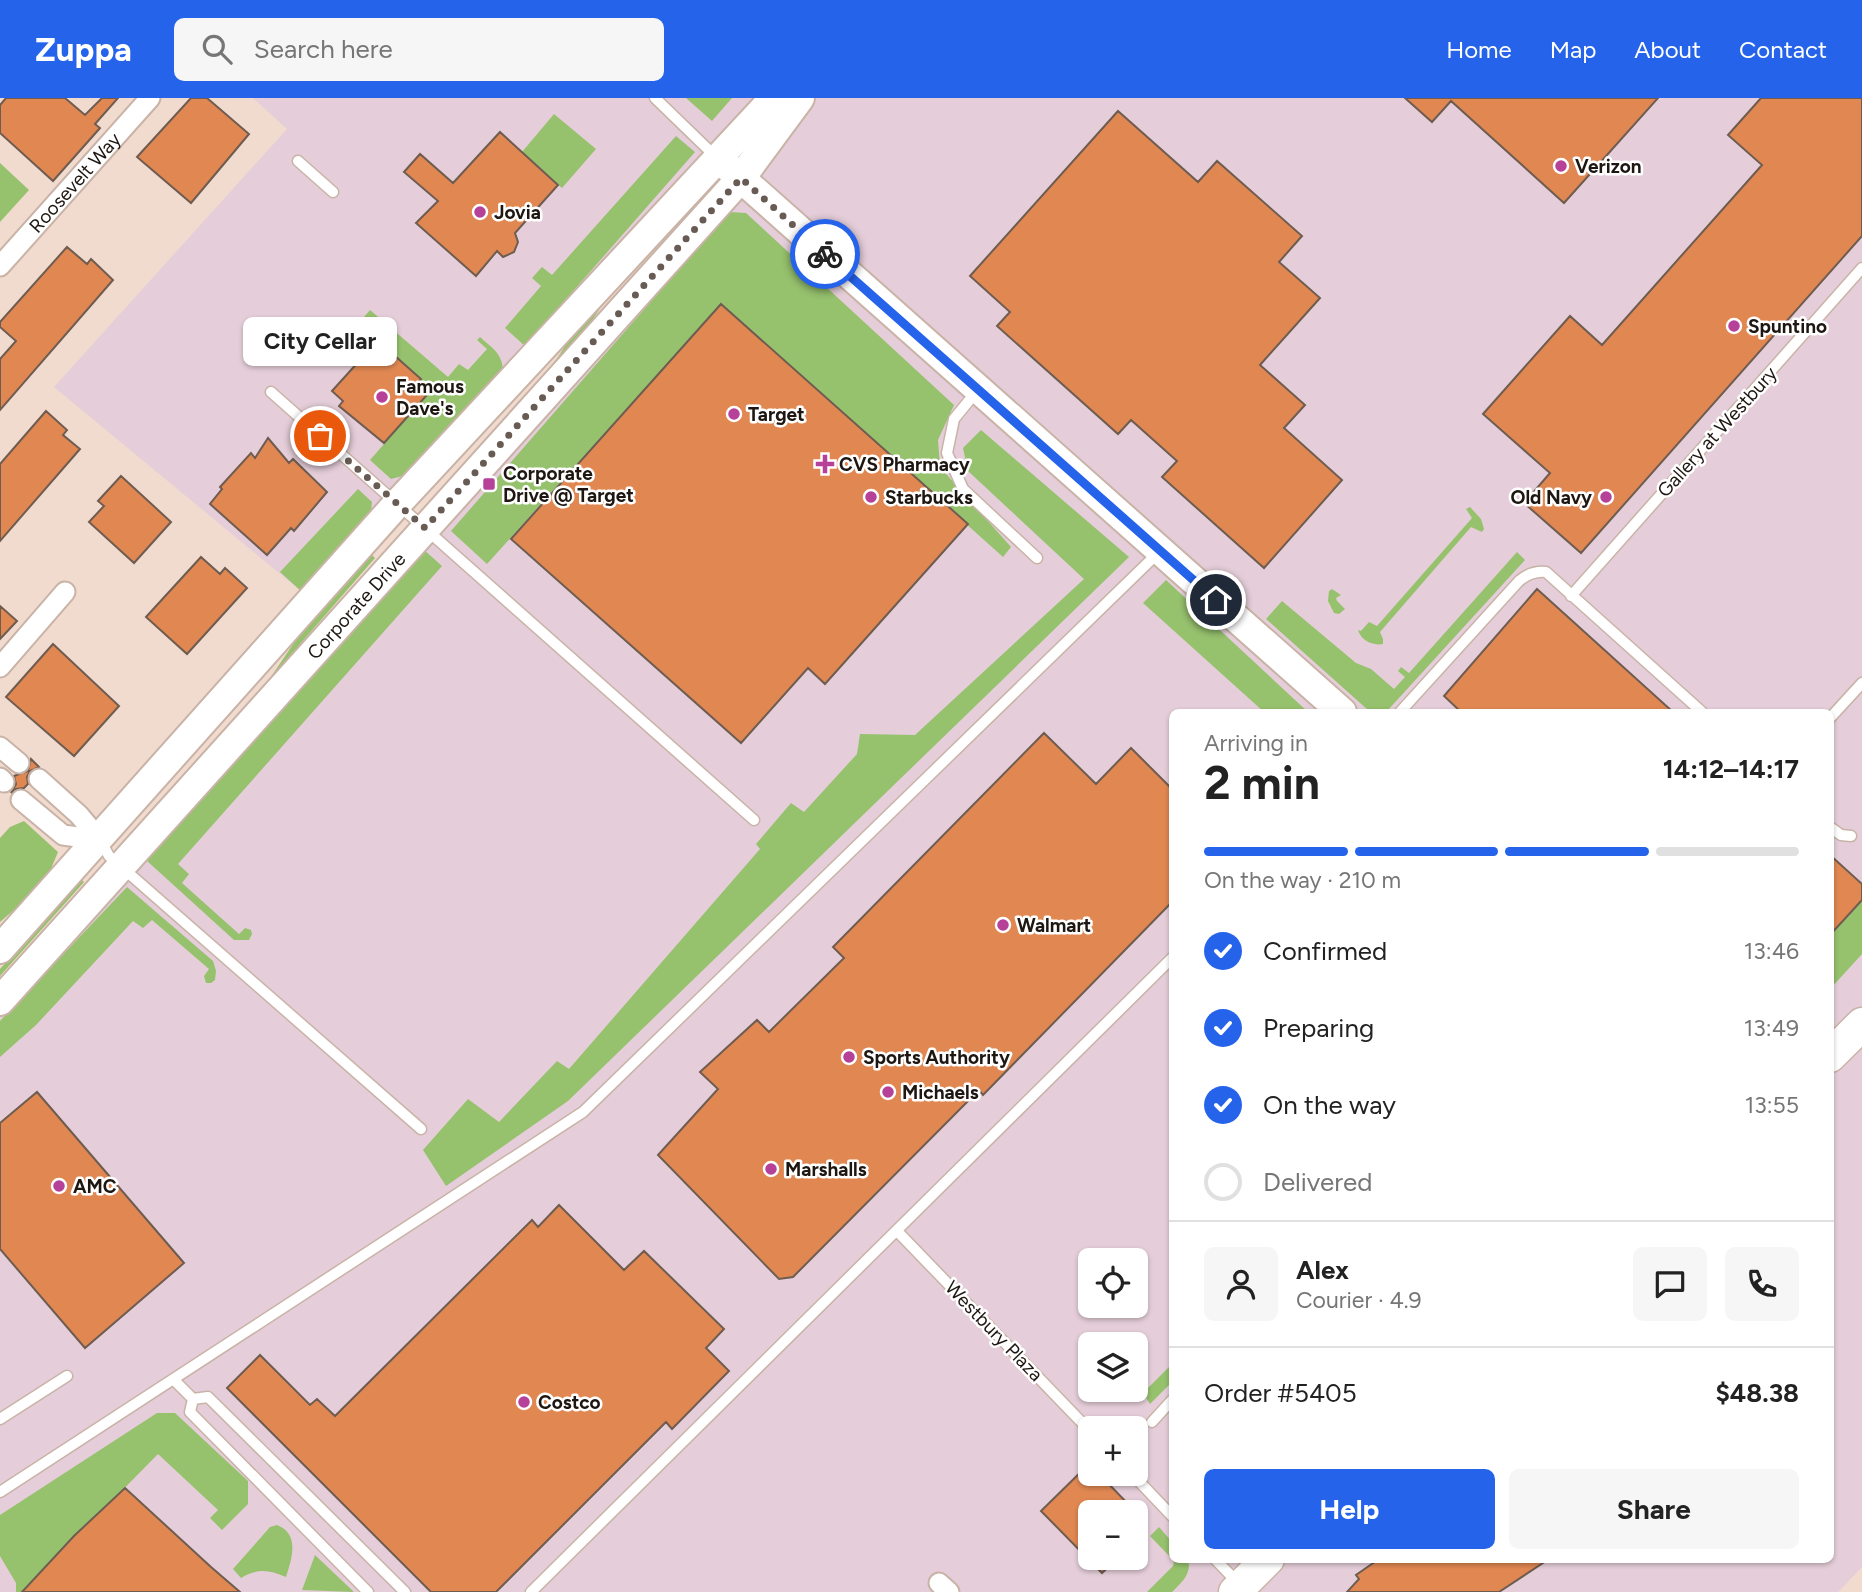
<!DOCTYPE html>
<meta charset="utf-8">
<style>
:root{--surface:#fff;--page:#f6f6f6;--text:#222;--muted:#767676;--line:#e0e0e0;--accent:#2563eb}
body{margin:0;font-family:Figtree,sans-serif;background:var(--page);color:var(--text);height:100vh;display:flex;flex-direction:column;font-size:26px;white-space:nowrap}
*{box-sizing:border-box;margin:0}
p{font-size:23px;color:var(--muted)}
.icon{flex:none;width:38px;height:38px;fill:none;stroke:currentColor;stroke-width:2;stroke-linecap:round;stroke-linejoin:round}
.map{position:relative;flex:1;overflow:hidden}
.panel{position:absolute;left:1169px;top:611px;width:665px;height:854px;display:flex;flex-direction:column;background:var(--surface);border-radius:10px;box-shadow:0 2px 5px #0004}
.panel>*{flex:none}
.buttons{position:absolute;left:1078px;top:1150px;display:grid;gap:14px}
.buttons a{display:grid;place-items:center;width:70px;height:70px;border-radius:10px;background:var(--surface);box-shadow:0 2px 5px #0004;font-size:35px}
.pin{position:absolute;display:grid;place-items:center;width:60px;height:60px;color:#fff;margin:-30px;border:4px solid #fff;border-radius:50%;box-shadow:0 2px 7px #0007}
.courier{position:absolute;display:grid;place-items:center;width:70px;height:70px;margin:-35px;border:5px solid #2563eb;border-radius:50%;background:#fff;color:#222;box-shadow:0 2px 9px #0007}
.bubble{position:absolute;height:49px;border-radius:10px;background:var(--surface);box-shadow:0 2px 5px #0004;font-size:23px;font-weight:700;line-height:49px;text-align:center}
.headline em{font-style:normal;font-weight:700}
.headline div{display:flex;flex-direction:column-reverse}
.headline{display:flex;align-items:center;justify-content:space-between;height:119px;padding:0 35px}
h1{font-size:46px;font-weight:700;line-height:52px}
.bar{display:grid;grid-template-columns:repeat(4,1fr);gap:10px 7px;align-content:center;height:84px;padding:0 35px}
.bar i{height:9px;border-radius:5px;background:var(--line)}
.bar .selected{background:var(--accent)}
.bar p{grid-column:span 4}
.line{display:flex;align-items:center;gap:18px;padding:0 35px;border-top:2px solid var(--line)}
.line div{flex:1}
.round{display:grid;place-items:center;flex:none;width:74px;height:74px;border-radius:10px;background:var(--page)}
ol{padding:0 35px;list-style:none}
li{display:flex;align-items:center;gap:21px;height:77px}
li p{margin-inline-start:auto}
li .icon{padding:7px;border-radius:50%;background:var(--accent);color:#fff;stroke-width:4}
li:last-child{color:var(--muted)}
li i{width:38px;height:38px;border:4px solid var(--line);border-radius:50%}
.button{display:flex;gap:14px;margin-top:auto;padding:14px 35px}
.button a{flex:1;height:80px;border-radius:10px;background:var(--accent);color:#fff;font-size:28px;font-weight:700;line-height:80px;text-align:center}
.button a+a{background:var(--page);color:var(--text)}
header{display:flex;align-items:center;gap:42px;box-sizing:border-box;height:98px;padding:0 35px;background:var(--accent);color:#fff}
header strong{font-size:33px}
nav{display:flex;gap:38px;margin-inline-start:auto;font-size:24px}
.search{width:490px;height:63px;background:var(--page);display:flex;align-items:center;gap:18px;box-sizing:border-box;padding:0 24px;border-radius:10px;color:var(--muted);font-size:26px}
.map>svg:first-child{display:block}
.commercial{fill:#e5ced9;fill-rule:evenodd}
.green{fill:#96c16d}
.building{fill:#e18852;stroke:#6f5c51;stroke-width:2}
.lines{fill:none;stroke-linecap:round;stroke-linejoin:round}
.lane-casing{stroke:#c9b3a7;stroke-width:13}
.street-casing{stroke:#c9b3a7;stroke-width:23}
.secondary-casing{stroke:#c9b3a7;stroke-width:32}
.primary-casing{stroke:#c9b3a7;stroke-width:35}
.lane{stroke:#fff;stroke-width:10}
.street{stroke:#fff;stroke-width:19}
.secondary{stroke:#fff;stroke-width:28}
.primary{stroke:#fff;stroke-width:32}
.done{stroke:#675b53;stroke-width:7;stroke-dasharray:0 12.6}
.route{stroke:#2563eb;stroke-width:9}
.poi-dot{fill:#b54199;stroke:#fff;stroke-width:2.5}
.labels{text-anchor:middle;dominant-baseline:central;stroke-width:5;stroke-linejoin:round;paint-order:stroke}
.poi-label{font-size:19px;font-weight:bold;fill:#1d1611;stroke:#fff;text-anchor:start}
.street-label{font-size:19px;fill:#1d1611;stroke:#fff}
</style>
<header>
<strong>Zuppa</strong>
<div class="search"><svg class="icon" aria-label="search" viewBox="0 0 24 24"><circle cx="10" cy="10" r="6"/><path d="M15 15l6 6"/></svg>Search here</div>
<nav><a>Home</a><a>Map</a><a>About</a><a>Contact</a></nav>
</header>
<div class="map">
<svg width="1862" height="1494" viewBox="0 0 1862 1494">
<rect width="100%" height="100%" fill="#f1dace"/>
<path class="commercial" d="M253,0H1862V1469L1838,1494H0V903L741,81L717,59L302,494L54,289L287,31ZM1172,614H1830V1461H1172ZM1090,1162H1136V1208H1090ZM1090,1246H1136V1292H1090ZM1090,1330H1136V1376H1090ZM1090,1414H1136V1460H1090Z"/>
<path class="green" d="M686,0H732L712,23Z
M554,16L596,51L562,90L522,54Z
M676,38L695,54L525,248L505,230L541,188L532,180L542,169L552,177Z
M0,65L29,92L0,124Z
M695,101L601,209L573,251L438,398L556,262L584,219Z
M729,114L746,115L954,307L938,342L940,369L1011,449L1003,459L721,206L487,466L451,433Z
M370,212L448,279L459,266L468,272L487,251L477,242L480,239C492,250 502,255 503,272L410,376L391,381L370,362L426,298L415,288L421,281L395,258L388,267L351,234Z
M981,332L1129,459L568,1003L446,1088L423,1052L468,1001L499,1024L557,963L569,971L760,751L756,746L791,705L804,714L857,656L860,636L915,637L1084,481L968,373L963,350Z
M358,391L372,404L370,421L302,494L280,474Z
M1470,409L1481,421L1484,431L1482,434L1471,429L1380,534L1383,541V546C1372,548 1361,542 1358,532L1361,533L1369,524L1377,528L1472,420L1466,411Z
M423,451L442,468L178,766L189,776L182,785L239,836L245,830L251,832L252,836L249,842H234L146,762Z
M1517,454L1525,462L1388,612L1377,614L1368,612L1266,521L1282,503L1356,565L1371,571L1394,591L1405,579L1398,573L1401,569L1409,575Z
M372,457L375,460L300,546L273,585L258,598L298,539Z
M1166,482L1308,614H1264L1143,505Z
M1332,491L1341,497L1336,500L1337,503L1345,511L1339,516L1334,515L1328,503L1329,493Z
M24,723L58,754L45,785L0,824V740L10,729Z
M81,781L84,784L0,878V871Z
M127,789L213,863L216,873L215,882L211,885H206L204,878L209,871L152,822L143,830L133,823L36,927L0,959V923Z
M1862,802V856L1831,890V837Z
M1170,1268L1172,1272V1284L1150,1306L1143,1295Z
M157,1315H175L248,1383V1406L222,1432L210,1420L218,1412L158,1356L22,1494H16V1485L0,1458V1417Z
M277,1427C300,1436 292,1460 286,1479C269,1472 257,1470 241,1480L233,1471L270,1429Z
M1159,1429L1172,1444V1461H1188C1192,1476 1182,1484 1172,1494H1147L1173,1468L1174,1463L1150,1438Z
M315,1457L354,1494L302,1492Z"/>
<path class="building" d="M6,0H65L85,17L102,0H118L95,26L100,30L53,83L0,35V7Z
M191,0H207L249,36L191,105L137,59Z
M1405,0H1658L1564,105L1451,3L1432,24Z
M1761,0H1862V138L1581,455L1524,405L1550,375L1483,316L1570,218L1602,247L1762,67L1728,37Z
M1118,13L1198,84L1217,63L1302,138L1279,164L1320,200L1260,267L1305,307L1284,330L1342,382L1264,470L1162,379L1177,363L1131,322L1118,336L997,228L1010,214L970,178Z
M500,34L558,87L515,135L518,144L514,154L503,159L497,153L476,178L416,125L438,103L404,74L420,56L453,85Z
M67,149L87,166L91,161L113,182L0,312V261L16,243L0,229V224Z
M721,206L968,426L825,586L808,570L741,645L511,441Z
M370,251L388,267L395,258L421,281L415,288L426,298L384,345L339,308L343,303L332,293Z
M46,313L67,332L63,337L80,351L0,443V366Z
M268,340L289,365L293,361L327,394L294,433L291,430L267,457L210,406L222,391L220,389L251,355L255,360Z
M121,378L171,424L134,465L89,424L104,408L98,403Z
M201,459L220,476L225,470L247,490L187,556L146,519Z
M1537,491L1673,614H1461L1444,598Z
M0,508L17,523L0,541Z
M53,546L119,608L74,658L6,599Z
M1044,635L1096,686L1131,650L1172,691V804L983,997L979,992L793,1179L779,1181L658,1057L718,991L700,974L757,922L769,934L844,860L833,849Z
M31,661L39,669L30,673L27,679L28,686L24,690L16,691L11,695L16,686L14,678L28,673Z
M1830,757L1862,786V802L1830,837Z
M37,994L184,1165L85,1250L0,1151V1025Z
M559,1107L624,1172L644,1153L724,1231L706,1250L729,1273L672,1331L666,1324L496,1494H431L227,1290L260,1257L310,1307L317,1301L335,1318L532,1122L538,1129Z
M1090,1365V1376H1099L1136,1414H1090V1460H1118L1102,1475L1041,1413Z
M125,1390L211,1469L240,1494H22L74,1438Z
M1379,1461H1549L1499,1494H1347L1359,1481L1356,1477Z"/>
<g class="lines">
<defs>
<path id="lane" d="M655,0L716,59
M298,63L333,94
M271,294L754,722
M976,294L954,321L947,355L963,391L1037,460
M1571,498L1862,170
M1400,614L1519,483C1527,476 1535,473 1546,474L1702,614
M1830,620L1862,585
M1830,729L1841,737L1851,738
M100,742L109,758L421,1031
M897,1133L1090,1333
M174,1282L193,1301
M193,1301L208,1299L405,1494
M193,1301L190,1314L368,1494
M0,1321L67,1278
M1152,1324L1172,1302
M1132,1376L1172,1418
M0,1394L583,1014L1158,455
M1215,1461L1238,1485
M531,1494L1172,860"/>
<g id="street">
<path id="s1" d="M0,168L150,0"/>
<path d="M0,569L65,494"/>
<path d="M0,649L19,665"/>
<path d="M0,680L4,684"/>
<path d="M39,681L79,717L100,742"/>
<path d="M21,702L63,737L100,742"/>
<path d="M939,1485L949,1494"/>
</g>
<g id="secondary">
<path d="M727,68L1342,614"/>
<path d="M0,851L396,407L774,0"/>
<path id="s2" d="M0,903L741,80L800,0"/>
</g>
<path id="primary" d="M1830,958L1862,926
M1235,1494L1268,1461"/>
</defs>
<use href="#lane" class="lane-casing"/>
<use href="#street" class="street-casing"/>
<use href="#secondary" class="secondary-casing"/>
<use href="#primary" class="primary-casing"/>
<use href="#lane" class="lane"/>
<use href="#street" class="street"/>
<use href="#secondary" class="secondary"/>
<use href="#primary" class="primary"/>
</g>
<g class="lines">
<path class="done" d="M320,338L425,430L741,80L825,156"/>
<path class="route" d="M825,156L1216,502"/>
</g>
<g class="poi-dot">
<circle cx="1561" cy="68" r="7"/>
<circle cx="480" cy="114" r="7"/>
<circle cx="1734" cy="228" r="7"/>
<circle cx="382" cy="299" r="7"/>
<circle cx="734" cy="316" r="7"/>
<path d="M821.5 355.5h7v7h7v7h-7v7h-7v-7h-7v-7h7z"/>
<rect x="482" y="379" width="14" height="14" rx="3.5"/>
<circle cx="871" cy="399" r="7"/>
<circle cx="1606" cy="399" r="7"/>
<circle cx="1003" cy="827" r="7"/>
<circle cx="849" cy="959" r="7"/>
<circle cx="888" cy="994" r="7"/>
<circle cx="771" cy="1071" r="7"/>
<circle cx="59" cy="1088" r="7"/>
<circle cx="524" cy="1304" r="7"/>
</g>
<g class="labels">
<g class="poi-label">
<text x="1575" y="68">Verizon</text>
<text x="494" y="114">Jovia</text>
<text x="1748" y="228">Spuntino</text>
<text x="396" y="288">Famous<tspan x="396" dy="22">Dave's</tspan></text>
<text x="748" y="316">Target</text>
<text x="839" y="366">CVS Pharmacy</text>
<text x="503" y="375">Corporate<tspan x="503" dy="22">Drive @ Target</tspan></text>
<text x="885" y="399">Starbucks</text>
<text x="1592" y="399" text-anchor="end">Old Navy</text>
<text x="1017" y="827">Walmart</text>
<text x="863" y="959">Sports Authority</text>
<text x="902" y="994">Michaels</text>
<text x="785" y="1071">Marshalls</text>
<text x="73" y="1088">AMC</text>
<text x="538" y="1304">Costco</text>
</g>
<g class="street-label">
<text stroke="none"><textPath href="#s1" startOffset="112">Roosevelt Way</textPath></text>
<text transform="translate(1717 334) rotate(-48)">Gallery at Westbury</text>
<text stroke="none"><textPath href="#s2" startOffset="532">Corporate Drive</textPath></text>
<text transform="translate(994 1233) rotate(46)">Westbury Plaza</text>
</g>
</g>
</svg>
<div class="buttons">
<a><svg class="icon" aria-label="locate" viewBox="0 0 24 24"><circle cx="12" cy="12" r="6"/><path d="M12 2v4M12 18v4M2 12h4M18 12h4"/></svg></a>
<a><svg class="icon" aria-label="layers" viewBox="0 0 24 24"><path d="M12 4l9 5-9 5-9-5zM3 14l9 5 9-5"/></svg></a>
<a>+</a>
<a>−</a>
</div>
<div class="pin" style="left:320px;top:338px;background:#ea580c"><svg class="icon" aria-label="bag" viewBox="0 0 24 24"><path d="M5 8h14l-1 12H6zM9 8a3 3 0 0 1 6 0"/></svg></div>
<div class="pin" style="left:1216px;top:502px;background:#1f2937"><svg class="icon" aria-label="home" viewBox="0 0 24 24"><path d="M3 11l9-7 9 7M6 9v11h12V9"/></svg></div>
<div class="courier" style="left:825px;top:156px"><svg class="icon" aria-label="bike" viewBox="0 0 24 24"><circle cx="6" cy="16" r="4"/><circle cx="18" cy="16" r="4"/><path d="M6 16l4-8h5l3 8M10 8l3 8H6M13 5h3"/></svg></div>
<div class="bubble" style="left:243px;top:219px;width:154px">City Cellar</div>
<section class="panel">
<div class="headline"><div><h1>2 min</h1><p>Arriving in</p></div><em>14:12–14:17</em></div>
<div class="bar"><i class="selected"></i><i class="selected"></i><i class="selected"></i><i></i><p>On the way · 210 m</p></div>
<ol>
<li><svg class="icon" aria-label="check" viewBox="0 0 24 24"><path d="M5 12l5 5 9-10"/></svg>Confirmed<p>13:46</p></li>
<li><svg class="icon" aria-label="check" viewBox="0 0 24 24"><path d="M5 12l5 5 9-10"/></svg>Preparing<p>13:49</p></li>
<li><svg class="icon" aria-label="check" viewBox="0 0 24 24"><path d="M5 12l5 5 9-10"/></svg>On the way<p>13:55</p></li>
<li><i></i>Delivered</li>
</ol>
<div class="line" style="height:126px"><a class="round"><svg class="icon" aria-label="person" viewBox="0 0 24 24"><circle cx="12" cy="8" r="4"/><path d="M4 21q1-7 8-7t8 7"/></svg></a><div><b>Alex</b><p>Courier · 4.9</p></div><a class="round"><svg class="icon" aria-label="chat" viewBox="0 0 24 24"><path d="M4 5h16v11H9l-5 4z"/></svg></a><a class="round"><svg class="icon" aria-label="phone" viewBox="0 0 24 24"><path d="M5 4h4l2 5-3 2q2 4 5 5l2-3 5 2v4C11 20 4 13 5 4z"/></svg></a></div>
<div class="line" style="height:91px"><div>Order #5405</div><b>$48.38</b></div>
<div class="button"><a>Help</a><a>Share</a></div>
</section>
</div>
